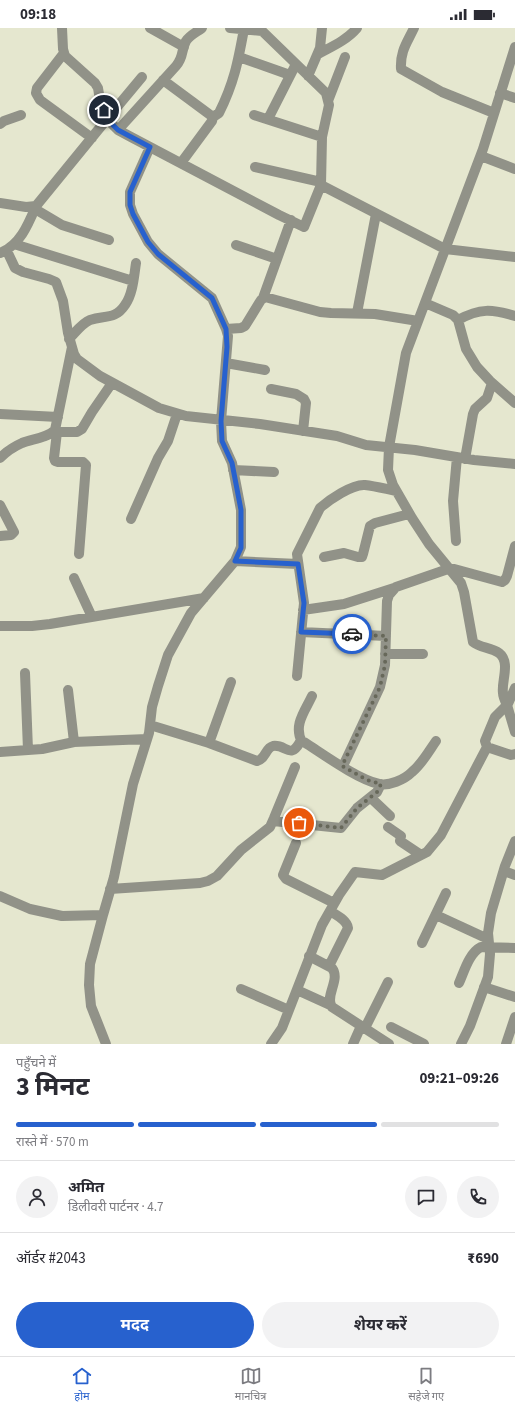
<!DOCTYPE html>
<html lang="hi">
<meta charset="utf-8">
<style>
:root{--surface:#fff;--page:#f2f2f3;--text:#2b2b33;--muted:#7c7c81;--line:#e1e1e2;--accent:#2761ce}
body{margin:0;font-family:"Source Sans 3","Noto Sans Devanagari",sans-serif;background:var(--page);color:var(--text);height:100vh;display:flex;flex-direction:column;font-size:15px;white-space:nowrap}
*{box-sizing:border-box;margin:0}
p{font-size:13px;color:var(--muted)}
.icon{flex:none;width:22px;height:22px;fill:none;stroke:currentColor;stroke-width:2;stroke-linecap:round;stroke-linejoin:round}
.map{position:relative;height:1016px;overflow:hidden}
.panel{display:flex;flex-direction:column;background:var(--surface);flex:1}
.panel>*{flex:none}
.pin{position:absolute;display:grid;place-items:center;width:34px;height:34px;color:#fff;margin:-17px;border:2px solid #fff;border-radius:50%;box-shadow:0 1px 4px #0007}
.courier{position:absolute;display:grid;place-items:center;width:40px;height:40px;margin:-20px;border:3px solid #2761ce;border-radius:50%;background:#fff;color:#222;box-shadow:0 1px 5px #0007}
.summary em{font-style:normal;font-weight:700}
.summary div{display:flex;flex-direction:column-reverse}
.summary{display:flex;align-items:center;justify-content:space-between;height:68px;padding:0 16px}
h1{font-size:26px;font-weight:700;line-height:30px}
.bar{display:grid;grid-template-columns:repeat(4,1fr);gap:6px 4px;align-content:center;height:48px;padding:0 16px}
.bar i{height:5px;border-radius:3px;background:var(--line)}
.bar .on{background:var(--accent)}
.bar p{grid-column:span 4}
.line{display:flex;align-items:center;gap:10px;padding:0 16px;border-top:1px solid var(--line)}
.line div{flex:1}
.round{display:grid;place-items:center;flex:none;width:42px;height:42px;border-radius:21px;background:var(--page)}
.action{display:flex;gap:8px;margin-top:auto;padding:8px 16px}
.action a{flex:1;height:46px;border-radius:24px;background:var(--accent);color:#fff;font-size:16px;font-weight:700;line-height:46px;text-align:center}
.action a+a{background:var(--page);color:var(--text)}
.status{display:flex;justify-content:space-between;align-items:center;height:28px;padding:0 20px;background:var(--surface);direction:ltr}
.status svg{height:11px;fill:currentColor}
.dock{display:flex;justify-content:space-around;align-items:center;height:56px;border-top:1px solid var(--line);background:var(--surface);font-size:11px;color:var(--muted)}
.dock a{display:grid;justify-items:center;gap:2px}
.dock .on{color:var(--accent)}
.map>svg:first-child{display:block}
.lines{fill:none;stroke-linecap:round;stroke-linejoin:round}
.minor{stroke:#919288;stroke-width:10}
.done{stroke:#67685a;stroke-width:4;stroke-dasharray:0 7.2}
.route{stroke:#2761ce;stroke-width:5}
</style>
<div class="status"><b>09:18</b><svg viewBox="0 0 49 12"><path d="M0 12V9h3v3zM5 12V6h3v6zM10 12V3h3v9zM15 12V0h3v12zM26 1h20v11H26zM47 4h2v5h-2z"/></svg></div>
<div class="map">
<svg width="515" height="1016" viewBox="0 0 515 1016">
<rect width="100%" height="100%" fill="#e5e7cf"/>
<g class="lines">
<path class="minor" d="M62,0L63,21L65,28L95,55L98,60L100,72L107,91
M150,0L184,19
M230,0L262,3
M259,0L326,65L329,77L322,109L321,157
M414,0C407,15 400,23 401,41L442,64L494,85
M64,25L37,60L36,65L40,72L92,110
M318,26C331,19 347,12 357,0
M239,29L290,47
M308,48L320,20L322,0
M163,52L213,89L212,93L181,135
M500,65L515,70
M328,73L345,29
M254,87L322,109
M213,89L219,85C234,55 238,34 244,1
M107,91L142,49
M268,91L296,36
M0,96L4,93L21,87
M118,102L176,38C184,29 181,22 186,13C190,7 197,4 202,0
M481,128L515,141
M255,139L321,154
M0,175L26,179L36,178L107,91L118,102L131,109L279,187L304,199L321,157L445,221L515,229
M35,181L62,197L109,212
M14,216L133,253
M236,217L277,231
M7,223L15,240L23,244L49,251L56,254L63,273L68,305L74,326L77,331L100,348L159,380L186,388L260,396L337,408L366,417L415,422L474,432L515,436
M0,225C20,217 28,197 36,178
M263,270L291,192
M425,275L453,287L458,292L466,321L477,339L490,353L515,375
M357,285L376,186
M458,292C480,280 492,281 515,288
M226,301L241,300L245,298L261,272L265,269L320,284L331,285L375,286L418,293
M69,311C75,305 82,295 90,292C105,287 115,292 125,277C133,266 134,248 136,235
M226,335L265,342
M271,361L296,366L304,371L306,375L303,403
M0,386L58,389
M53,404H77L82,401L92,384L112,355
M57,404L54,430L55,433L58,434H83L86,437L79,526
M0,430C6,424 13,419 22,415C32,411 47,410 55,402L72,319
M465,431L473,386L475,381L487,370L492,355
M233,442L274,444
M0,477L14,504L11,507L0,508
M131,491L158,430L168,413L177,386
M456,513L453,473L457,429
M324,529L344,525L358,529H362L363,526L370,498L375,495L409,486
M235,533L298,536
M447,539L502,554L505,552L507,548L515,518
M74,550L92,589
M303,582L344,576L394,560
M0,598H32L50,596L204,570
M301,604L386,608
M385,626H423
M25,645L28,722
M297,648L304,575L297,526L320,480C329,472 352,456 365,457C375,458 386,461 396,463
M68,662L74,714
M507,677L515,704
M507,678L515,660
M150,697L209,715L257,733C266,731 265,720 273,718C286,716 290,732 300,714H304C323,726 357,751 379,756C389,758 404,752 412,744C422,736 429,723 436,713
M302,714C293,697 305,683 312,668
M209,715L231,654
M487,719L485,713L495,689L507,677C505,673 503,669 503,665C501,654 511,634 499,625C491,619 480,620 473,614L464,564L461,555L429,516L412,490L393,457L388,442L389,419L406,325L483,121L515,19
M0,724L42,721L74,714L147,711
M343,738L380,659L385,637L387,573L389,567L396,559L448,541
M371,770L390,788
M273,793L341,800L357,780L377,764L381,756
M388,799L401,808L400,813L421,827
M296,815L283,847L286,851L334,875
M504,843L515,847
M110,861L200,855L208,853L217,848L241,822L270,799L274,790L295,739
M0,868L30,881L62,888L103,887
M436,887L488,911
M422,915L446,865
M309,928L332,940C341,952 324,968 332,979L389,1016
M329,938L348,900C347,892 336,887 330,883
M459,955C464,944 469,925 481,919L515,920
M484,959L515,969
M241,961L289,982
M297,962L330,977
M391,999L424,1016
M365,1000L388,954
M106,1016L91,978L89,957L90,936L103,887L114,849L133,756L149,705L152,679L158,658L168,627L191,585L235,533L241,519V482L237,461L232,435L222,413L221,393L228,308L226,301L212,270L158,226L148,214L133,186L130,177V164L150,119
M271,1016L282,1000L322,897L339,867L355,844L382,847L427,824L441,807L487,719L511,727L515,726
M353,1016L361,998
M461,1016L470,998L488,949L490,926L488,905L491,885L505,838L515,813
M506,1016L515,989"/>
</g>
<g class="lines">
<path class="done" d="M299,795L341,800L357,780L377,764L381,756L367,752L342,738L380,659L385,637L386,608L352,606"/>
<path class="route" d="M104,82L107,91L118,102L150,119L130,164V177L133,186L148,214L158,226L212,270L226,301L227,319L221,393L222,413L232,435L241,482V520L235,533L298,536L304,575L301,604L352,606"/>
</g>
</svg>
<div class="pin" style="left:299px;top:795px;background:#ea580c"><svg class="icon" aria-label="bag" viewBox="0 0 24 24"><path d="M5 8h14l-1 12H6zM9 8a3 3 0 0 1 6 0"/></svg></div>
<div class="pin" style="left:104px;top:82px;background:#1f2937"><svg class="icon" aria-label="home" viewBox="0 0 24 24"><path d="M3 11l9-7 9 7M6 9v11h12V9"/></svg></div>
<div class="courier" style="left:352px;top:606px"><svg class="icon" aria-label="car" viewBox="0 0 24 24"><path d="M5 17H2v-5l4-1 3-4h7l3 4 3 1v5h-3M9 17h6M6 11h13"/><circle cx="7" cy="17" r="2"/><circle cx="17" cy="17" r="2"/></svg></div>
</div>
<section class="panel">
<div class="summary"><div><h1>3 मिनट</h1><p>पहुँचने में</p></div><em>09:21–09:26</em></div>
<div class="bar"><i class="on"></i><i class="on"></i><i class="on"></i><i></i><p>रास्ते में · 570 m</p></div>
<div class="line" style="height:72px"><a class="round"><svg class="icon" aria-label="person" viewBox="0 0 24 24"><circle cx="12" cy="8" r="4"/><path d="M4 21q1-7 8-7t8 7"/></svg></a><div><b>अमित</b><p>डिलीवरी पार्टनर · 4.7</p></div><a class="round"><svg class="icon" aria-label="chat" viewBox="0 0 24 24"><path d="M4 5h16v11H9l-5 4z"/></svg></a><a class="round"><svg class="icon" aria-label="phone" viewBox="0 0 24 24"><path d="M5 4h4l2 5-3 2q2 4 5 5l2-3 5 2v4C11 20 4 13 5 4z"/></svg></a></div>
<div class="line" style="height:52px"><div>ऑर्डर #2043</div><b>₹690</b></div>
<div class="action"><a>मदद</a><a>शेयर करें</a></div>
</section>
<nav class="dock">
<a class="on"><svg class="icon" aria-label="home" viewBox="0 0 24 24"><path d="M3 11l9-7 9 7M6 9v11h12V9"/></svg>होम</a>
<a><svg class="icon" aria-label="map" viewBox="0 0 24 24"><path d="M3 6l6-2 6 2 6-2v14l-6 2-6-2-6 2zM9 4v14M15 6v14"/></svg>मानचित्र</a>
<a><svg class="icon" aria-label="saved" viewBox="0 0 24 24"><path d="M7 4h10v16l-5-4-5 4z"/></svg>सहेजे गए</a>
</nav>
